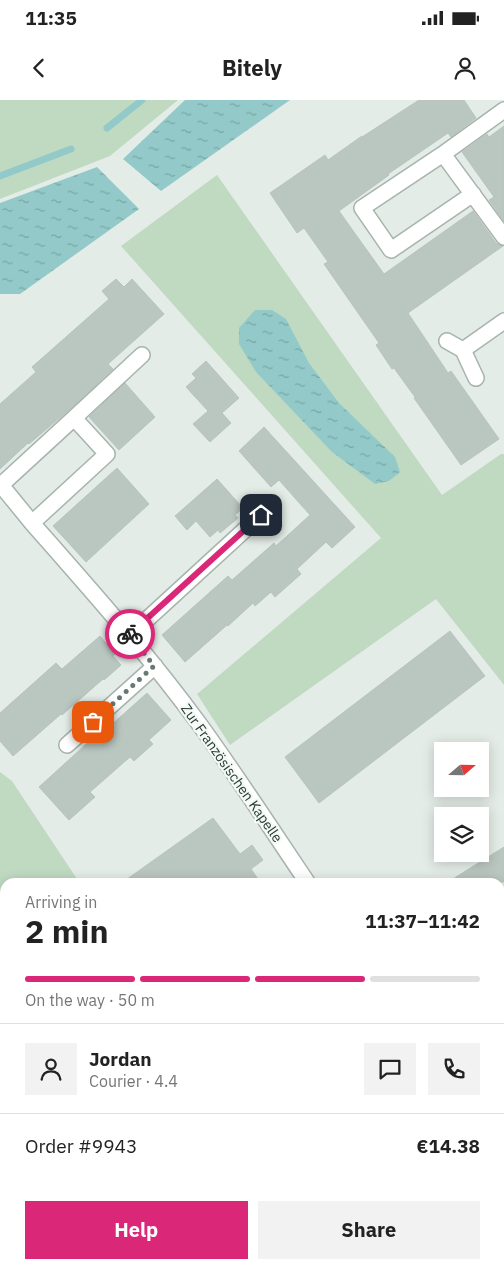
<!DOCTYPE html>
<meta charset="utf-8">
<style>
:root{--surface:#fff;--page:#f2f2f2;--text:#222;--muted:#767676;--line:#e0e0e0;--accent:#db2777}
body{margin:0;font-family:"IBM Plex Sans",sans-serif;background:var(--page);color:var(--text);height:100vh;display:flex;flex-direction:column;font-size:19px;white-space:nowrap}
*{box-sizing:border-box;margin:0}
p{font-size:16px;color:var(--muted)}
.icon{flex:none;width:28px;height:28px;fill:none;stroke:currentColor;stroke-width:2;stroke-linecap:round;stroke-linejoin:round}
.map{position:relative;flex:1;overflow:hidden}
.panel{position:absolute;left:0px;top:778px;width:505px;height:391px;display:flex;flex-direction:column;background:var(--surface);border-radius:15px 15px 0 0;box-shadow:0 2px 12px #0003}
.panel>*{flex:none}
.needle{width:32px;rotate:70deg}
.tools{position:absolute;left:434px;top:642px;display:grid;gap:10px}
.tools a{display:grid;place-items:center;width:55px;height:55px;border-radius:0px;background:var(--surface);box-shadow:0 2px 12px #0003;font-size:25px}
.pin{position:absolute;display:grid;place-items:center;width:42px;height:42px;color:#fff;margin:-21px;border-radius:10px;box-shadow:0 2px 8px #0006}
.courier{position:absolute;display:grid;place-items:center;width:50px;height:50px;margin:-25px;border:4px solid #db2777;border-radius:50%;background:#fff;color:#222;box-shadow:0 1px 6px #0007}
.summary em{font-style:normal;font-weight:700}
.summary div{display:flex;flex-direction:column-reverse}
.summary{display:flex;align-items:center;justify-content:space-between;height:85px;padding:0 25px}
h1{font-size:32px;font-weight:700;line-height:38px}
.bar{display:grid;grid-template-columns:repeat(4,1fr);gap:8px 5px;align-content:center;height:60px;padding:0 25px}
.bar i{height:6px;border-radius:4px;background:var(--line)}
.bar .selected{background:var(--accent)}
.bar p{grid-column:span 4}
.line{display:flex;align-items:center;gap:12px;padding:0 25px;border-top:1px solid var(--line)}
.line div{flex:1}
.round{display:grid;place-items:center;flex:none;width:52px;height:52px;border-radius:0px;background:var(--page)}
.action{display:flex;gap:10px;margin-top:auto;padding:10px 25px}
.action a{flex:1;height:58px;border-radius:0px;background:var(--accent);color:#fff;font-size:20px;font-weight:700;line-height:58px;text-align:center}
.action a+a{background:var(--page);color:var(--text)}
.status{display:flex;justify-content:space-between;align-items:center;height:35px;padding:0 25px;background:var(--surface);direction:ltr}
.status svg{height:14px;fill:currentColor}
header{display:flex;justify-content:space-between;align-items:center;height:65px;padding:0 25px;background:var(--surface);font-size:22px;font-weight:700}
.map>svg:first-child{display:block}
.grass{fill:#c0dac2}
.water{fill:url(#water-ripples)}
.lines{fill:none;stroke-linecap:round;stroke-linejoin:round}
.stream{stroke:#93cac9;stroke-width:7}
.building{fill:#bac6c0;stroke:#b7c5bd}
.minor-casing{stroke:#a7b3ad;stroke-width:18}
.minor{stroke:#fff;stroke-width:15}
.done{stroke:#687971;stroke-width:5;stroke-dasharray:0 9}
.route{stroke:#db2777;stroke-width:6}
.labels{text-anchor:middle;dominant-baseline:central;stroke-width:4.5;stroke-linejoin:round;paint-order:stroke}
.street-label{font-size:14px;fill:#263b32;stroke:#f4f9f6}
</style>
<div class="status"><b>11:35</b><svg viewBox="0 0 49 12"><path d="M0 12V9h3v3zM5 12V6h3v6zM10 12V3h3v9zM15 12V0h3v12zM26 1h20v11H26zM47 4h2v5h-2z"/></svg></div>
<header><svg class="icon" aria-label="back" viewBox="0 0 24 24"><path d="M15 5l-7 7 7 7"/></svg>Bitely<svg class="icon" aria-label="person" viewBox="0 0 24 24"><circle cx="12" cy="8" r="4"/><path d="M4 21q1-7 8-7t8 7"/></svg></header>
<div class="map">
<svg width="504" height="1168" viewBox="0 0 504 1168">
<defs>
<pattern id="water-ripples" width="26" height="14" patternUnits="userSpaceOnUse" patternTransform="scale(1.25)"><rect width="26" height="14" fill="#93cac9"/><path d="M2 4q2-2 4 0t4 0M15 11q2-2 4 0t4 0" fill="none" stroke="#78a5a4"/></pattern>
</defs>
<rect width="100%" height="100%" fill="#e4ece7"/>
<path class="grass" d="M0,0H178L110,56L0,99Z
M217,75L442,395L501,354H504V585L436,499L230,645L197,594L381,438L121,146Z
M0,672L12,681L79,782H5V1134L0,1132Z
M93,1164H333L336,1168H105Z"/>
<path class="water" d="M185,0H290L161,91L123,59Z
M97,67L139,109L20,194H0V103Z
M255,210H272L286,219L309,263L339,303L395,357L400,372L389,381L375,384L332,352L256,272L239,244V228Z"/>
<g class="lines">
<path class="stream" d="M107,28L142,0
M0,76L71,49"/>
</g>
<path class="building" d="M419,0H464L476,18L451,37L448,33L388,74L389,75L339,111L384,174L473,111L496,143L500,145L503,146L408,213L448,273L451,271L499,339L461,365L414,298L415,297L394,268L392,269L376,245L379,243L324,164L328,162L304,128L297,133L270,93L325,55L328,60L362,36V37Z
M504,26V121L489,100L494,97L462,52L487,34L489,37Z
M116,179L124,187L132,179L164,214L108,264L113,269L77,303L29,344L28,343L0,369V304L36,272L32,267L109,199L102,191Z
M206,261L239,298L222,313L231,323L210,342L193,324L208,311L186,287L196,278L192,274Z
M125,283L155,317L119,350L89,317Z
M264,327L355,427L332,448L326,442L297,469L301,474L275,497L271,492L255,506L253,503L228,526L227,525L185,562L162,535L228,476L232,480L274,443L276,446L310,415L279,380L271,387L239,351Z
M117,368L149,404L86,462L53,426Z
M217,379L243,408L235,415L238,418L220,433L218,430L210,437L196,421L187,430L175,416Z
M450,531L485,576L319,703L285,657Z
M100,536L115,554L113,556L121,565L104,580L103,579L62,615L61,614L13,656L0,641V613L56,563L62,569Z
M147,593L171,620L149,640L153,644L134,661L130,657L90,692L95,697L69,720L39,687L106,626L108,628Z
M213,718L240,754L252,745L263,760L251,769L260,782H123Z
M504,747V782H448Z"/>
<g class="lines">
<defs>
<path id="minor" d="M443,54L504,10
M473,94L391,150L362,108L443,54L504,137
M447,241L463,250
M142,255L74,318L107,354L32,423C90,489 148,554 200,625C237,676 272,730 307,782
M476,278L463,250L504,221
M32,423L1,385L74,318
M130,535L261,415
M67,645L155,566
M500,1119L504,1128"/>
</defs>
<use href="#minor" class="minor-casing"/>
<use href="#minor" class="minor"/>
</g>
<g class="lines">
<path class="done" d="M93,622L154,566L130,535V534"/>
<path class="route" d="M130,534L261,415"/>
</g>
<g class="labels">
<g class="street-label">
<text transform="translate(232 673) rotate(55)">Zur Französischen Kapelle</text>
</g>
</g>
</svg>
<div class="tools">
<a><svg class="needle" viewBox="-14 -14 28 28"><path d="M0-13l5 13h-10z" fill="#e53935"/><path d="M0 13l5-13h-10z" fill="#767676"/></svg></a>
<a><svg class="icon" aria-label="layers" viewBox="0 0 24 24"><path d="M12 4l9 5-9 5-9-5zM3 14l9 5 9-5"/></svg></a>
</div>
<div class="pin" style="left:93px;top:622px;background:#ea580c"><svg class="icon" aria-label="bag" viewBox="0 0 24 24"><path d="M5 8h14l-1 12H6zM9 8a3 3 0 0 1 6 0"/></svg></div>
<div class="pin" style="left:261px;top:415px;background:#1f2937"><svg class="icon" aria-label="home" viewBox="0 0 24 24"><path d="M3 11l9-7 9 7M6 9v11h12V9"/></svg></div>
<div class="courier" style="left:130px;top:534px"><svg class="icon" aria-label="bike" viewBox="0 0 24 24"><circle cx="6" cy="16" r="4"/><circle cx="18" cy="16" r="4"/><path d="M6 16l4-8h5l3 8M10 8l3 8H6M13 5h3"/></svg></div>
<section class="panel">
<div class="summary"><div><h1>2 min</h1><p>Arriving in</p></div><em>11:37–11:42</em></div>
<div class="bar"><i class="selected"></i><i class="selected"></i><i class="selected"></i><i></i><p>On the way · 50 m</p></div>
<div class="line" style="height:90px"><a class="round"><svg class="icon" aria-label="person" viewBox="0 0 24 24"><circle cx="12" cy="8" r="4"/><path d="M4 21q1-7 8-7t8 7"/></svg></a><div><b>Jordan</b><p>Courier · 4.4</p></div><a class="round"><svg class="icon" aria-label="chat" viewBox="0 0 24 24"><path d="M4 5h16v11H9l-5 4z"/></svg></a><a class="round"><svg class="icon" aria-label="phone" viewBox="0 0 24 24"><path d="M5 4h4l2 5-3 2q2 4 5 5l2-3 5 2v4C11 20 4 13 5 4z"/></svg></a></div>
<div class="line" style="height:65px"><div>Order #9943</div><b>€14.38</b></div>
<div class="action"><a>Help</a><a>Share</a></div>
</section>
</div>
